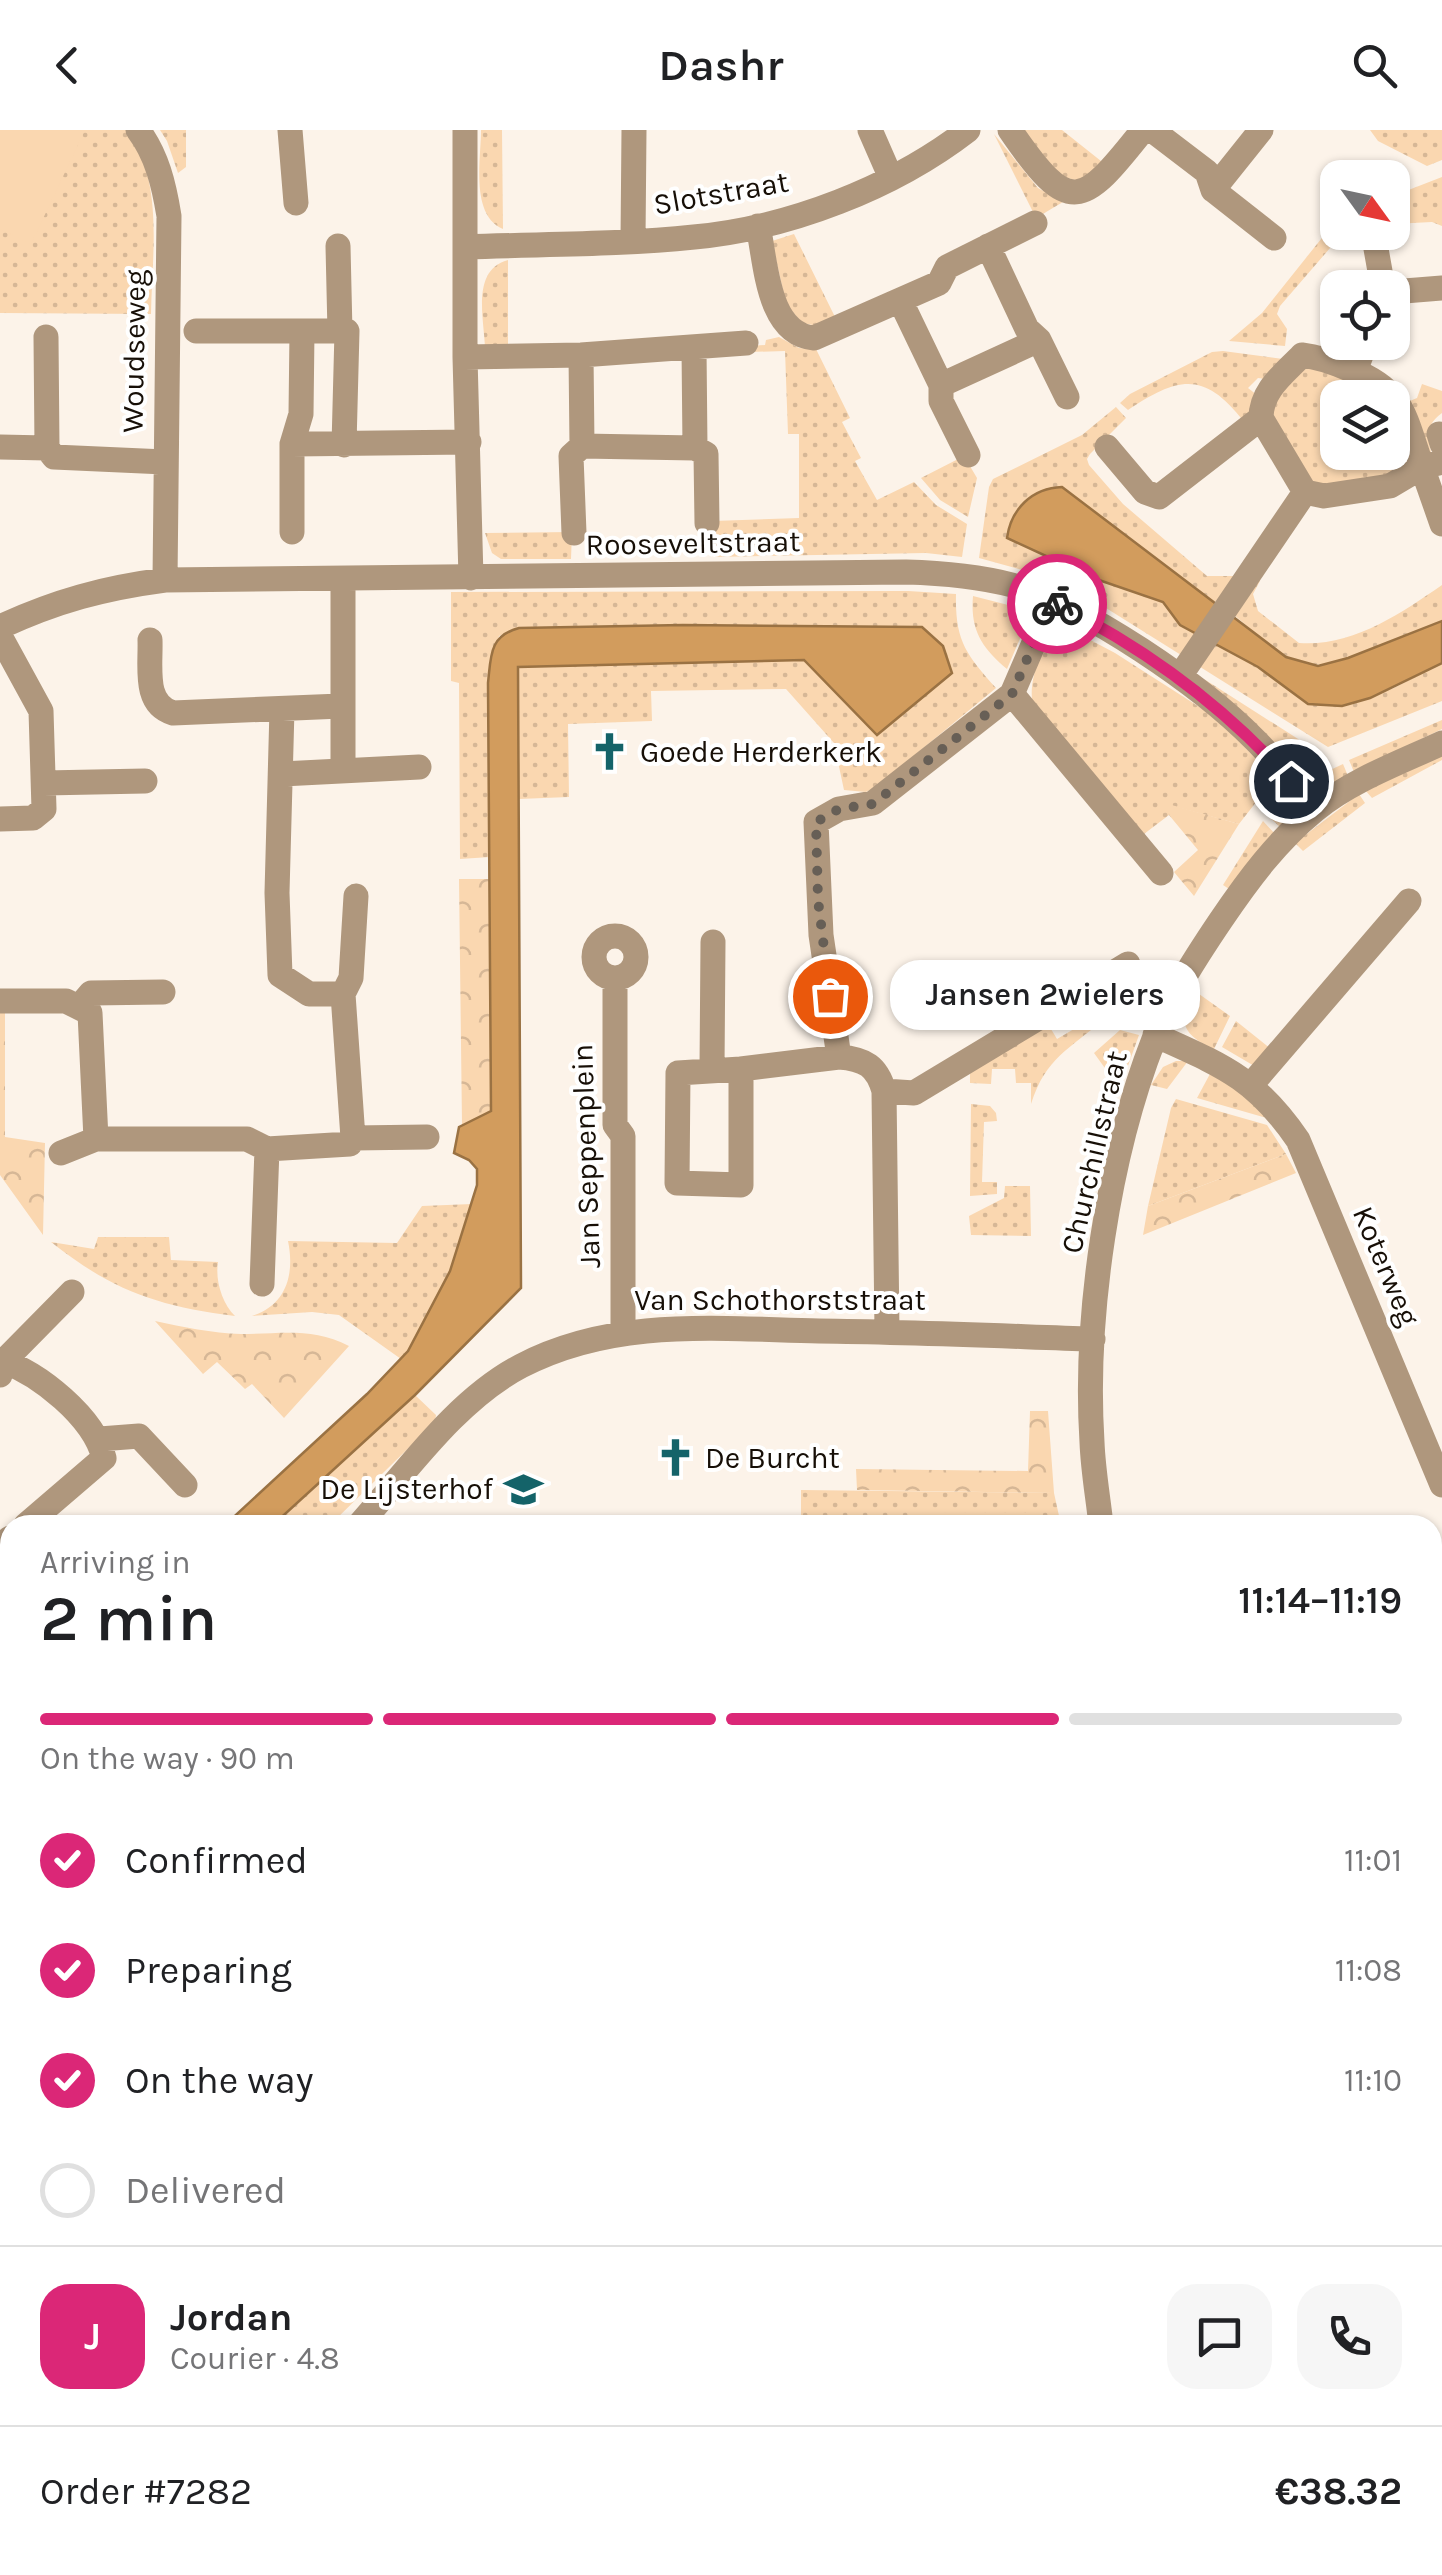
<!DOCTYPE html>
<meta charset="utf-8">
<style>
:root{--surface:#fff;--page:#f6f6f6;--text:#202124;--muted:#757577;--line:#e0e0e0;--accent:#db2777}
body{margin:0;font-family:Karla,sans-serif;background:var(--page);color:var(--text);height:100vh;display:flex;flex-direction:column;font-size:38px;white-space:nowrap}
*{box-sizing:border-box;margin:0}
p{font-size:32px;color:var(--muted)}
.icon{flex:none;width:55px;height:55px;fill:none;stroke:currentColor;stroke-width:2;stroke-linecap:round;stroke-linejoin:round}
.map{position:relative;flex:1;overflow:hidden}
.details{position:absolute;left:0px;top:1385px;width:1442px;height:1060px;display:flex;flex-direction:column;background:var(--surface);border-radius:30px 30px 0 0;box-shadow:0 2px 8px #0004}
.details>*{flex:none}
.needle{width:65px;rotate:123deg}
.controls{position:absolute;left:1320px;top:30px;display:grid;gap:20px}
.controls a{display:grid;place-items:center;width:90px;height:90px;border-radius:20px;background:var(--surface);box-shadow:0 2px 8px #0004;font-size:50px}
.pin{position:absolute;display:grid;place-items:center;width:85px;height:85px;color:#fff;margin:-42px;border:5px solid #fff;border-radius:50%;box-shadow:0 2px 10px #0007}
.courier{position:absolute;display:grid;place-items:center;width:100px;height:100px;margin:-50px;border:8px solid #db2777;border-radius:50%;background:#fff;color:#222;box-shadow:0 2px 12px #0007}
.bubble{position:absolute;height:70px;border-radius:30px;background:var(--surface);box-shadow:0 2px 8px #0004;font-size:32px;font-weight:600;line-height:70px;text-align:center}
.summary em{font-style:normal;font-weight:600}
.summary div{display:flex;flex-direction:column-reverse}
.summary{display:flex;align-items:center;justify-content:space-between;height:170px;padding:0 40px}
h1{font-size:65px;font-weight:600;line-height:75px}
.bar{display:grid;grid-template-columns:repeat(4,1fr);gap:15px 10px;align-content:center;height:120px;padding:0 40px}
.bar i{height:12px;border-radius:8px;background:var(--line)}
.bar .current{background:var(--accent)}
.bar p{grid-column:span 4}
.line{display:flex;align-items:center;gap:25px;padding:0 40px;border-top:2px solid var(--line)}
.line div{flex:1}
.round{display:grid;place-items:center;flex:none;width:105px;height:105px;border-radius:30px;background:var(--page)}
ol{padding:0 40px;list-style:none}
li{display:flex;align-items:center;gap:30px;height:110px}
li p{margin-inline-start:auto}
li .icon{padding:10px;border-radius:50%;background:var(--accent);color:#fff;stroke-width:4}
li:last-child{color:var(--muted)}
li i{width:55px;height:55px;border:5px solid var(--line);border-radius:50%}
header{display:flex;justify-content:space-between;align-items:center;height:130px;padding:0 40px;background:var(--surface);font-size:45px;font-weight:600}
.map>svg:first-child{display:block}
.grass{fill:url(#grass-dots)}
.forest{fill:url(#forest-crowns)}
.pitch{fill:#fad7b0}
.water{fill:#d29c5d;stroke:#9a7243;stroke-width:2.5}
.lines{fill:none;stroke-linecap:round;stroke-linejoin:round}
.minor{stroke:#af977d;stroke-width:25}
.major{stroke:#734a12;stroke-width:25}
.done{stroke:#675f56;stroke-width:10;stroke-dasharray:0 18}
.route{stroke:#db2777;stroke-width:12}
.labels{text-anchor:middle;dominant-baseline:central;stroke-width:8;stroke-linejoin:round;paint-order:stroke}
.street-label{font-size:30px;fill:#170f07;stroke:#fff}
.poi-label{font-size:30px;fill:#170f07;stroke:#fff;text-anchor:start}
</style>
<header><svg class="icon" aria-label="back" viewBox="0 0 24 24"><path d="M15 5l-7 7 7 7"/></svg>Dashr<svg class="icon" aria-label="search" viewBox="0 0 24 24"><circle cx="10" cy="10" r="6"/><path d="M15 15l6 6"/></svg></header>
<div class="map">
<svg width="1442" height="2445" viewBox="0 0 1442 2445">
<defs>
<pattern id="grass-dots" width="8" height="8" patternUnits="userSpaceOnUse" patternTransform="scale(2.5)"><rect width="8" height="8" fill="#fad7b0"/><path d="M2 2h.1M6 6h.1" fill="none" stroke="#d6b796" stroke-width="1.8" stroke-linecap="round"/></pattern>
<pattern id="forest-crowns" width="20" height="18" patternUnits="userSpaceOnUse" patternTransform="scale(2.5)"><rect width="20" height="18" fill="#fad7b0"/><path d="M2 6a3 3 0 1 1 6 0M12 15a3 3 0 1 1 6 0" fill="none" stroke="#d6b796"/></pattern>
</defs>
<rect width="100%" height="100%" fill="#fcf3e9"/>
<path class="grass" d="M0,0H128C164,54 152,122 151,184L0,183Z
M160,0H186V37L178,43L167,11Z
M481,0H502L503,99C470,85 481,30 481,0Z
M1023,0H1062L1106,35L1079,51L1060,46Z
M1370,0H1442V30L1427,36L1378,11Z
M994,4L1038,58L1063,72L1036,88Z
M1442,47V96L1432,92L1393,94V66Z
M1337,89L1338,102L1343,103L1280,176L1277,184L1287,199L1285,216L1229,211L1262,183Z
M794,104L837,191L823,197L802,193L786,174L772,111Z
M508,130V217L485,218C484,188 471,140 508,130Z
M779,207L799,218L816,219L850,288L842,292L861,328L855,331L877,370L914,352L936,375L967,394L962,427L926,423L712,427L713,391L799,388V304H788L785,221L749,222V216L765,215L766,210Z
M1223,221L1283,229L1265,249L1258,248L1248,258L1257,265L1253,282L1244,292C1204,240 1178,247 1128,280L1120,273L1130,264L1212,222Z
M1316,234L1387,267L1338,268V322H1392L1393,278L1409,326L1402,341L1335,359L1311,353L1268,278L1306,235Z
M1422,254L1442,261V283C1425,295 1427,307 1432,326L1424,323L1405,273L1417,268Z
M1116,277L1126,288L1090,324L1087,329L1089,335L1123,374L1207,446H1236L1217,472L1007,408L1096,449L1163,472L1180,495L1258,537L1308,574L1342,576L1394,558L1442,533V571L1328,617L1098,473L1051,448L979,428L989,357L993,349L1082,305Z
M964,326L977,348L968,387L940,370L921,348Z
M572,402L571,429H501L492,423L485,403Z
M1255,448L1260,451L1253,464L1258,481L1299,513C1352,517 1400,484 1442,455V491C1408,504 1333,545 1299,532C1274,523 1254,501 1234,485Z
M908,461L956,464C955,511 966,524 996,558L875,658L866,662L844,660L834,613L786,559L651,561L652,591L568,594L569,667L519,669L518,537L804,530L877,605L952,542L683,495L519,498L499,506L488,553L490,727L460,729L459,553L451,551V462Z
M973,466L1012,476L1023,482L1025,497L1007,539C982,518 970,500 973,466Z
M1062,495L1115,523L1215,587L1275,648L1239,694L1169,675V685L1144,704L1033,574C1027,554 1043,505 1062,495Z
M1204,549L1320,623L1291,637Z
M1442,590V599L1354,642L1349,630Z
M1442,624V630L1372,668L1365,660Z
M1343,634L1348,646C1334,654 1322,661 1307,651Z
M1359,664L1365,673L1303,721L1295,713Z
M1285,666L1290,677L1281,698L1267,685Z
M1263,691L1275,704L1229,759L1223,755Z
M1165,844L1169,846L1144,892L1140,890L1137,882Z
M1192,859L1230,886L1214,919C1182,905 1177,891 1192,859Z
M1092,870L1104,889C1069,920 1046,927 1031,974V953H1016L1015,939H992L991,954L970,953V939L1048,894L1057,909L1096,886Z
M1236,891L1271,919L1256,937L1222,917Z
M1120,900L1139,905L1124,947L1107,941L1094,923Z
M1176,931H1188L1167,959L1151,955L1163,937Z
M1211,942L1237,957L1270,989L1197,968Z
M1176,969L1267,995L1286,1024L1148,1076L1171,978Z
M971,974L990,976L996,983L997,991L984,992L982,1052H997V1064L970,1066Z
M1005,1056H1030L1031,1106L971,1105L969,1086L1004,1068Z
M472,1074C458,1126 439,1188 401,1229L339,1185L312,1182L252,1186C286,1175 295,1145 288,1111L397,1113L422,1076Z
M98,1107H169L171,1130L218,1132C215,1150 222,1173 235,1186C157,1176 113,1161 51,1112L94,1119Z
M415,1265L436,1285L435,1292L330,1395H273Z
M801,1360L1054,1363L1061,1395H801Z
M10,1546V1593L0,1602V1555Z
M10,1637V1675L0,1685V1646Z"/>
<path class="forest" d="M1168,674L1239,694L1194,766L1174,742L1198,720L1169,685Z
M459,749H490L491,981L462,995Z
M0,882H5V1007L45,1013L43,1105L0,1045Z
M1286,1024L1296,1043L1143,1105L1148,1076Z
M155,1191C183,1197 212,1203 241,1204C281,1204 312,1197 349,1216L284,1288L252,1254L245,1259L217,1232L203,1244Z
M1030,1281H1048L1054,1363L857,1360L856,1339L1028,1341Z"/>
<path class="pitch" d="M0,0H85L31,114L0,99Z
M915,1382L1038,1383V1395H915Z"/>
<path class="water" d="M1062,357L1286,527L1318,536L1348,528L1442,491V533L1370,568L1342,576L1308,574L1258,537L1180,495L1163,472L1096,449L1007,408C1011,379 1032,358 1062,357Z
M683,495L922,497L943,516L952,543L877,605L804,530L518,537L521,1158L415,1265L273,1395H225L367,1264L408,1221L450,1141L477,1055V1039L469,1030L454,1023L459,997L491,981L488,553C491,526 489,506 519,498Z
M10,1593V1637L0,1646V1602Z"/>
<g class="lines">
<path class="minor" d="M138,0C157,25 164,55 169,86L165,450
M290,0L296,73
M465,0V227L471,448
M870,0L891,48
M1010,0C1070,88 1082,77 1143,0
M1152,0L1207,42L1213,60L1261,0
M1213,60L1274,108
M758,96C766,132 767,204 814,208L939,153L947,137L1035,93
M1373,102L1383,158
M633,110L634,0
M338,116L340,202
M988,116L1027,199L1039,210L1067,267
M466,117C541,114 619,115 694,107C789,98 893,58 968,0
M1392,162L1442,158
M901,172L941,255V271L968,325
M196,201H347L344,315
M46,207L47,318
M694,218L695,318
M465,227L581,225L746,213
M1355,241L1366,212
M941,255L1039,210
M1439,304L1442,314
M292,314L469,312
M582,316L695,318L706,324L707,393
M0,317L47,318L54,327L165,332
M1107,317L1145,362L1159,367L1261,288
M1442,332L1422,337L1442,394
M292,402V314L301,284L302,202
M574,403L571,326L582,316L581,225
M0,497C56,471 104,458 165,450L906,442C942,443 977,446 1012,455C1085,475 1202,556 1255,610C1277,632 1296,656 1316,679
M0,506L41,581L44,679L33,688L0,689
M150,510C151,537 143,574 173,583L341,576
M1180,546L1305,362L1324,366L1390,356L1422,337C1404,285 1404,260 1349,239C1333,232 1319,227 1302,225C1284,244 1261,260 1261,288L1305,362
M1012,564L1161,743
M282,579L277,763L280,845L309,864H343
M343,640V449
M282,644L419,637
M44,653L145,651
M594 827a21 21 0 1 1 42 0a21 21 0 1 1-42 0Z
M615,848V995L623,1006V1201
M0,871H66L90,883L96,1009
M79,877L91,863L163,862
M1155,905C1221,935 1255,947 1298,1010L1442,1355
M712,939L713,812
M741,939L678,943L677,1053L741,1055V939L839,927
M1251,955L1409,771
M884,961L914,963L1128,834
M353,1008L343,864L351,848L356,766
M61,1023L96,1009H247L267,1019L350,1014L353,1008L427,1007
M262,1154L267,1019
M887,1201L884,961C877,936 865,929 839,927L821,805L816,692L839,679L873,673L1012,564L1052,471
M0,1230C39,1243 94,1287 104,1328L26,1395
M0,1245L4,1231L72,1162
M100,1309L139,1306L185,1355
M359,1395C407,1341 456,1270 521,1236C615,1187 718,1199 819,1201C911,1202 1002,1206 1093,1209
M1101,1395C1098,1367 1093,1340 1092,1312C1084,1186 1108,1026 1154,909C1170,867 1196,827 1221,790C1248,750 1277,711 1315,680C1352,650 1399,633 1442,613
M0,1416L10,1408
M0,1489L10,1501
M0,1827L10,1817
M0,1984L10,1989
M1432,1990L1442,2002
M0,2324L10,2323
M594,2445L604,2435
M1059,2445L1067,2435"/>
<path class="major" d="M0,2390L10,2386
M1432,2390L1442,2385
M0,2415L10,2411
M166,2435L182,2445
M1350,2445L1359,2435"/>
</g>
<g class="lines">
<path class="done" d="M830,866L818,770L816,692L839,679L873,674L1012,564L1052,471L1057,474"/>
<path class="route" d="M1057,474C1147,519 1224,576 1291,651"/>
</g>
<defs>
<symbol id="church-bare" viewBox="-9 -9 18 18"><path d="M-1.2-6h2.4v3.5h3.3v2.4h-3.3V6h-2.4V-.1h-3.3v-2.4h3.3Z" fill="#146369" stroke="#fff" stroke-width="2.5" paint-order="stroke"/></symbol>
<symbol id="school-bare" viewBox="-9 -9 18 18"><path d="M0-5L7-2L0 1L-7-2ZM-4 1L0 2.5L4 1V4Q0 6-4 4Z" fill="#146369" stroke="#fff" stroke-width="2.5" paint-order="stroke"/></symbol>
</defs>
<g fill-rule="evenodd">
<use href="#church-bare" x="582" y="594" width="55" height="55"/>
<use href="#church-bare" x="648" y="1300" width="55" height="55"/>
<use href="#school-bare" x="496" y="1332" width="55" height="55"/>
</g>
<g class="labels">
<g class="street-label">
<text transform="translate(721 63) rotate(-10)">Slotstraat</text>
<text transform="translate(134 221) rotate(-89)">Woudseweg</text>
<text transform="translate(693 413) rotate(-1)">Rooseveltstraat</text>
<text transform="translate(1094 1022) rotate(-77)">Churchillstraat</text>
<text transform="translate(586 1026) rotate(-92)">Jan Seppenplein</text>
<text transform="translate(1386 1136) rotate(67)">Koterweg</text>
<text x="780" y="1170">Van Schothorststraat</text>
</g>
<g class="poi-label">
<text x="640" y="622">Goede Herderkerk</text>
<text x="705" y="1328">De Burcht</text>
<text x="493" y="1359" text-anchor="end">De Lijsterhof</text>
</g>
</g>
</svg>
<div class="controls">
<a><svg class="needle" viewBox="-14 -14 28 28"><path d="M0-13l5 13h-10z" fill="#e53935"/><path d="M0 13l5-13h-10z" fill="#757577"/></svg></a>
<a><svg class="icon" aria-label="locate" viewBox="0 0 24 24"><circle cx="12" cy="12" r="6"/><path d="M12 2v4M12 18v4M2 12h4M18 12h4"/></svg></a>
<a><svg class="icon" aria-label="layers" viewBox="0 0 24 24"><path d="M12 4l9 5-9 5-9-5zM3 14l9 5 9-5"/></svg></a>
</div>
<div class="pin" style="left:830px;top:866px;background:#ea580c"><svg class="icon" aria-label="bag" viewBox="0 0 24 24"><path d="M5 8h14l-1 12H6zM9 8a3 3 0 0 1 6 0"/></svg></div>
<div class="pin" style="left:1291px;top:651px;background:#1f2937"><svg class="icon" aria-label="home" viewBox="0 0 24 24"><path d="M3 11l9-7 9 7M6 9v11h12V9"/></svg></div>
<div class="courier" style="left:1057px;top:474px"><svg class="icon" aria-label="bike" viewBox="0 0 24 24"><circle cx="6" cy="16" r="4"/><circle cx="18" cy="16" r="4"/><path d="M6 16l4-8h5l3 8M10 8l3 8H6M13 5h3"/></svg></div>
<div class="bubble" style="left:890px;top:830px;width:310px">Jansen 2wielers</div>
<section class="details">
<div class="summary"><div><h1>2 min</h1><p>Arriving in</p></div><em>11:14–11:19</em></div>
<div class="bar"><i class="current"></i><i class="current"></i><i class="current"></i><i></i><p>On the way · 90 m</p></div>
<ol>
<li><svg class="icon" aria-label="check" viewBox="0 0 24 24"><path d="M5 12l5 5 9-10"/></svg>Confirmed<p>11:01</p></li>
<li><svg class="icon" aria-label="check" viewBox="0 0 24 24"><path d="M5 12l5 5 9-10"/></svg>Preparing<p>11:08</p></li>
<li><svg class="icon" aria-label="check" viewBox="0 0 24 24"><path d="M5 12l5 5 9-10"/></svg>On the way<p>11:10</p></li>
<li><i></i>Delivered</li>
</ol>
<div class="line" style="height:180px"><b class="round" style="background:var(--accent);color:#fff">J</b><div><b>Jordan</b><p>Courier · 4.8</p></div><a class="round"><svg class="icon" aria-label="chat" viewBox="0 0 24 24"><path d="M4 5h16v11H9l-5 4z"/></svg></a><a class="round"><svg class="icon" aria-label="phone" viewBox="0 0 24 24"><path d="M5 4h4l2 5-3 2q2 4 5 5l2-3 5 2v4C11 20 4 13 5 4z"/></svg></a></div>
<div class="line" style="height:130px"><div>Order #7282</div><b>€38.32</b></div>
</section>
</div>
